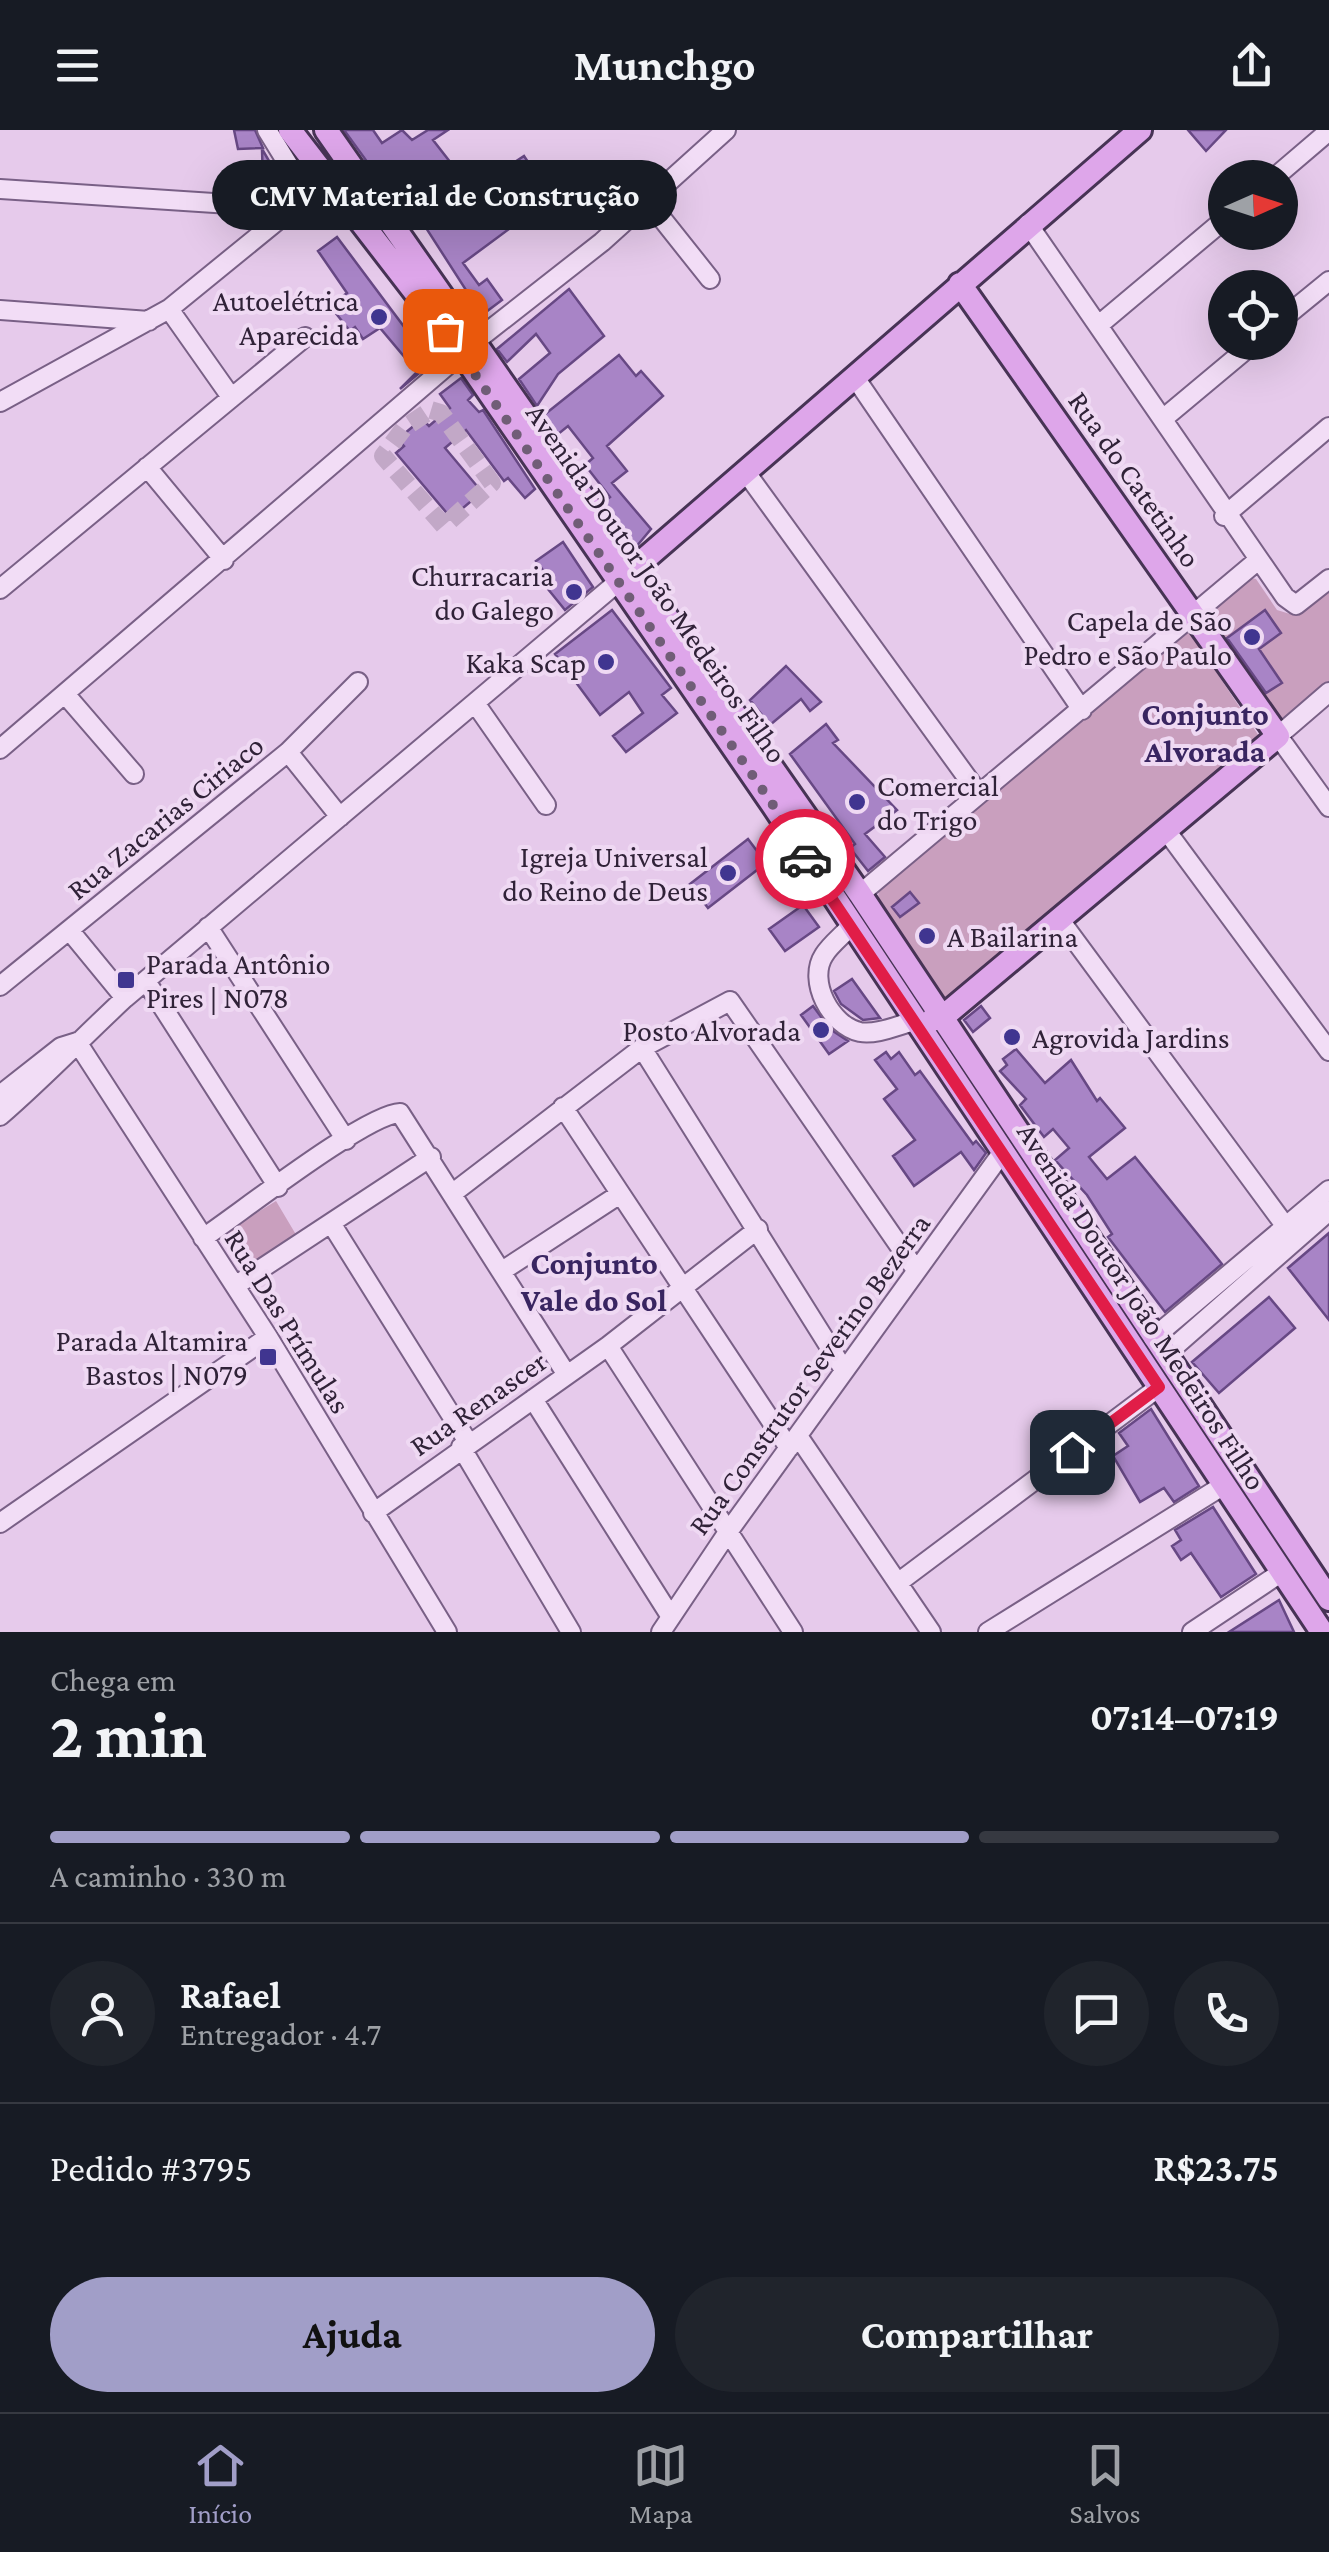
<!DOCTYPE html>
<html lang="pt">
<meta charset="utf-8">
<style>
:root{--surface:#171b24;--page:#20242c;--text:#f1f3f6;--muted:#9ea1a6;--line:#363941;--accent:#a19ec8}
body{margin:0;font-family:"Crimson Pro",serif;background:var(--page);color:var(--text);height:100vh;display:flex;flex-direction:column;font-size:38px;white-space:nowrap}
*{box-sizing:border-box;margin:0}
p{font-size:32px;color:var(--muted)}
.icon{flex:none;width:55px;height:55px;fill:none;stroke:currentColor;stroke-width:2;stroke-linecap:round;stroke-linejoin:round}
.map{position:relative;height:1502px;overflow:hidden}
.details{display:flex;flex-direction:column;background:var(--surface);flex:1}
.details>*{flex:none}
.needle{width:65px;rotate:87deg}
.fabs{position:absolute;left:1208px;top:30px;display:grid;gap:20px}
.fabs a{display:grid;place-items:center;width:90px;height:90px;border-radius:50%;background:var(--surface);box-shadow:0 10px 40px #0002;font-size:50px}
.pin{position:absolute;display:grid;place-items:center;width:85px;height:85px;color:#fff;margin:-42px;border-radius:20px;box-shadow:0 5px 15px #0006}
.courier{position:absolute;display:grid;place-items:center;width:100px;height:100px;margin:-50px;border:8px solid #e11d48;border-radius:50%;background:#fff;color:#222;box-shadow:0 2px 12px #0007}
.bubble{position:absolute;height:70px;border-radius:35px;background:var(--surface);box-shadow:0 10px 40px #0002;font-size:32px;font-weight:700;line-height:70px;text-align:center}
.summary em{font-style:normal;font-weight:700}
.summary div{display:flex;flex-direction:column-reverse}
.summary{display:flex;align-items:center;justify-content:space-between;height:170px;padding:0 50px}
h1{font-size:65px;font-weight:700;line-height:75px}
.bar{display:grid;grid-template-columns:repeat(4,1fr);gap:15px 10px;align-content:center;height:120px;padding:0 50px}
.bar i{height:12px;border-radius:8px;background:var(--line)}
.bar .on{background:var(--accent)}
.bar p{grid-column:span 4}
.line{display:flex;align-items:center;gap:25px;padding:0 50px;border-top:2px solid var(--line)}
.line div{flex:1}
.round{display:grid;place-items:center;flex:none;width:105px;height:105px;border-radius:52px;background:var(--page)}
.primary-button{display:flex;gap:20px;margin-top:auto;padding:20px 50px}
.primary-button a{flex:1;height:115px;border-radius:60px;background:var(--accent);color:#111;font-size:40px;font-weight:700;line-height:115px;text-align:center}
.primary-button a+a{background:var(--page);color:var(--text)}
header{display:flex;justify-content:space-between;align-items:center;height:130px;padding:0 50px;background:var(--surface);font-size:45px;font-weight:700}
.menu{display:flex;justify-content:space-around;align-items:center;height:140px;border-top:2px solid var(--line);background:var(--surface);font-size:28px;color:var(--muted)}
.menu a{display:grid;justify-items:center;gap:5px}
.menu .on{color:var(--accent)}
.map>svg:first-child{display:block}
.green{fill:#c99fbe}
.building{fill:#a884c6;stroke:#674884;stroke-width:2.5}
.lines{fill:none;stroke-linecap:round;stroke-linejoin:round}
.minor-tunnel{stroke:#c2a8c7;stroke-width:18;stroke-dasharray:18 9;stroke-linecap:butt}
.minor-casing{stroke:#796086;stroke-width:22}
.major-casing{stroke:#473355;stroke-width:28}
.minor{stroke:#f2ddf6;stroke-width:18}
.major{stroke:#dea6ea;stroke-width:22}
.done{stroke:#705d77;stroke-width:10;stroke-dasharray:0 18}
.route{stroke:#e11d48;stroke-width:12}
.poi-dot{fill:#403590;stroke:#efd9f3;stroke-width:4}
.labels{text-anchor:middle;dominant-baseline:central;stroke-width:8;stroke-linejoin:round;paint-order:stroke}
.poi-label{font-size:30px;fill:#302238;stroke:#efd9f3;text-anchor:end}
.street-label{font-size:30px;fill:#302238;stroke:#efd9f3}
.neighbourhood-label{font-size:32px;font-weight:bold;fill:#392561;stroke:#efd9f3}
</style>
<header><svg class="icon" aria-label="menu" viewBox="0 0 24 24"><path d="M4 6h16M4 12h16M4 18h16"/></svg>Munchgo<svg class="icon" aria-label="share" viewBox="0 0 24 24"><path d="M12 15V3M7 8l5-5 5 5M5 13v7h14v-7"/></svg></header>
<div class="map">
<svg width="1329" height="1502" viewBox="0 0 1329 1502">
<rect width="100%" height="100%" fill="#e6caeb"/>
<path class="green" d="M1247,447L1256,449L1277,480L1290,484L1329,457V552L1278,594L1201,488Z
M1188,500L1263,612L944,873L877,782L879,757Z
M276,1071L298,1108L243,1141L221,1105Z"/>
<path class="building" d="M234,0H255L263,18L238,19Z
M344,0H373L382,13L402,0L412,10L428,0H448L433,10L472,60L524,26L542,53L519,68L528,85L463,133L479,155L487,149L502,170L482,185L412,76L408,78L395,58L389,62Z
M1188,0H1226L1206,21Z
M262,19L282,53L263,54Z
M337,107L408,202L411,199L436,229L400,259L417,242L380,198L363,209L355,197L350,201L330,176L347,163L318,121Z
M569,159L604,206L558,244L537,276L519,249L550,223L536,204L507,232L497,219Z
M619,225L636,246L641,241L663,266L607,316L627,341L612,353L651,399L636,417L604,372L610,367L585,335L593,328L568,296L557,305L544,285Z
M461,248L473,265L468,270L479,282L483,280L535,359L525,368L508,348L504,351L466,300L445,318L482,362L451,388L396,323L404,316L398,309L422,289L429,296L450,278L440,264Z
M563,412L593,457L565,480L543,453L549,448L536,431Z
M612,480L671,558L662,565L677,583L626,622L613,606L643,583L629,562L600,585L555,524Z
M1265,480L1281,503L1259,519L1282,553L1266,563L1227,508Z
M786,536L821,572L810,581L801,569L770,595L750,570Z
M826,594L838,610L833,613L897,680L865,704L885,727L868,741L850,718L855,714L790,624Z
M748,709L766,733L708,778L690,754Z
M910,762L919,773L900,787L892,777Z
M803,775L819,797L785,821L769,799Z
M852,849L880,888L863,890L841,874L834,861Z
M813,876L830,899L848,911L829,924L801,885Z
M981,876L990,888L973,902L964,890Z
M1016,919L1045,953L1071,930L1097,971L1100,968L1125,998L1089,1027L1107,1049L1135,1027L1222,1134L1165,1182L1108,1107L1112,1104L1087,1065L1055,1030L1069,1018L1053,999L1044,1007L1020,975L1026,969L1000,941L1007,935L1003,929Z
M886,922L891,929L899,922L915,945L920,941L973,1014L976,1011L986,1023L974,1040L961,1022L914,1056L893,1026L915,1010L884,969L897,959L875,930Z
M1329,1103V1190L1288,1138Z
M1269,1167L1295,1198L1219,1263L1192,1232Z
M1151,1279L1199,1356L1174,1372L1164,1358L1140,1372L1113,1326L1128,1316L1119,1303Z
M1213,1377L1256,1444L1221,1467L1191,1423L1181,1430L1172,1416L1181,1410L1175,1400Z
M1279,1470L1294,1502H1229Z"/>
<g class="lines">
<path class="minor-tunnel" d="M431,280L441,283L492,353L444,396L383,326L404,298Z"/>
<defs>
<path id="minor" d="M267,0L307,65
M1274,48L1329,1
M0,59L289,78
M648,71L710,149
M1028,94L1285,467L1296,475L1329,449
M169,179L231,267
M0,180L149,191
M1280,191L1329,151
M1100,194L1225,89
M477,210L602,112L726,0
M854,246L1082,580
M0,272L169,179L326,51
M1164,288L1255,212
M147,337L224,430
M745,341L979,664
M1224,386L1329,297
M0,459L305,207
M1329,562L1278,606L1329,677
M65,564L134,644
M475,573L546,675
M0,619L462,223
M288,622L340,687
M1168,703L1329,921
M860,764L1257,431
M1060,790L1295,1109
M851,796C843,805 830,815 824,825C807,851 831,896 860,902C877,905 898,895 915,891
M208,797L346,1010
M70,801L125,868
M146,851L278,1057
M0,856L288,622L358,552
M77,912L268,1207L447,1502
M642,918L844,1240
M0,965L61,917L77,912
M563,977L789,1318
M0,986C44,948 82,908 125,868L618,452
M453,1063L642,918L730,871L916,1140
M331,1093L468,1312
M203,1108C239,1084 366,984 400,983L567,1245
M502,1141L620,1064
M235,1156L431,1027
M1153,1208L1329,1060
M608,1216L793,1502
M1165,1225L1329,1081
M533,1269L671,1487
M798,1306L931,1502
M461,1317L571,1502
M373,1383L608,1216L758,1099
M0,1393L268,1207
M899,1452L1159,1257
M661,1502L728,1402L1004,1020
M988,1502L1224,1355
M1192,1502L1282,1442"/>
<path id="major" d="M290,0L462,223L773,675L1322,1502
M326,0L860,764L1329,1469
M624,447L1140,0
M932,890L944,886L1278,606L960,154"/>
</defs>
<use href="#minor" class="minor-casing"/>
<use href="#major" class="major-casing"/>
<use href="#minor" class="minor"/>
<use href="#major" class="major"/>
</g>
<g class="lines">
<path class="done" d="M445,201L773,675L805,729"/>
<path class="route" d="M805,729L1159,1257L1072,1322"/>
</g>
<g class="poi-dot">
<circle cx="379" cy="187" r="10"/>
<circle cx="574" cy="462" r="10"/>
<circle cx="1252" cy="507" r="10"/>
<circle cx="606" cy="532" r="10"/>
<circle cx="857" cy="672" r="10"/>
<circle cx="728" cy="743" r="10"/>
<circle cx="927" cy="806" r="10"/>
<rect x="116" y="840" width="20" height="20" rx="5"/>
<circle cx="821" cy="900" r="10"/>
<circle cx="1012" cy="907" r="10"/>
<rect x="258" y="1217" width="20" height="20" rx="5"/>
</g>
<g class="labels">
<g class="poi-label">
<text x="359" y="170">Autoelétrica<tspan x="359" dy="34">Aparecida</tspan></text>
<text x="554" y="445">Churracaria<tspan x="554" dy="34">do Galego</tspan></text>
<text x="1232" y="490">Capela de São<tspan x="1232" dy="34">Pedro e São Paulo</tspan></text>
<text x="586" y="532">Kaka Scap</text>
<text x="877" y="655" text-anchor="start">Comercial<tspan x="877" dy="34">do Trigo</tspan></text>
<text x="708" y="726">Igreja Universal<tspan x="708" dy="34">do Reino de Deus</tspan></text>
<text x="947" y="806" text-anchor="start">A Bailarina</text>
<text x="146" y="833" text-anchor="start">Parada Antônio<tspan x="146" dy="34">Pires | N078</tspan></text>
<text x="801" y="900">Posto Alvorada</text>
<text x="1032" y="907" text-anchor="start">Agrovida Jardins</text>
<text x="248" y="1210">Parada Altamira<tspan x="248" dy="34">Bastos | N079</tspan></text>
</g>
<g class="street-label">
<text transform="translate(1135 349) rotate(55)">Rua do Catetinho</text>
<text transform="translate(657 453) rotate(55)">Avenida Doutor João Medeiros Filho</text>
<text transform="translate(165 687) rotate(-39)">Rua Zacarias Ciriaco</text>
<text transform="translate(1142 1176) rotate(57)">Avenida Doutor João Medeiros Filho</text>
<text transform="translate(288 1191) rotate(58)">Rua Das Prímulas</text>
<text transform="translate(809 1244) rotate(-54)">Rua Construtor Severino Bezerra</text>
<text transform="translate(478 1273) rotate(-35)">Rua Renascer</text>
</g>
<g class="neighbourhood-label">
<text x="1205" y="584">Conjunto<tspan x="1205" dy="37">Alvorada</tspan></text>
<text x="594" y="1133">Conjunto<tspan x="594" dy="37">Vale do Sol</tspan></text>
</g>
</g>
</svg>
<div class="fabs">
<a><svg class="needle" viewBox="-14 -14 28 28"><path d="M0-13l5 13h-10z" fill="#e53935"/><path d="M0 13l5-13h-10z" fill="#9ea1a6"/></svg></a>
<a><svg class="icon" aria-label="locate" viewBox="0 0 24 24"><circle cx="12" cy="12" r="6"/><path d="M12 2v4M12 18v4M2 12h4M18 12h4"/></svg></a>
</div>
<div class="pin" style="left:445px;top:201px;background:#ea580c"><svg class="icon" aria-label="bag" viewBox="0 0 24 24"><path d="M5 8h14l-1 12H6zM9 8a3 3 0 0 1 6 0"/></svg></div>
<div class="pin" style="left:1072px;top:1322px;background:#1f2937"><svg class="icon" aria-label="home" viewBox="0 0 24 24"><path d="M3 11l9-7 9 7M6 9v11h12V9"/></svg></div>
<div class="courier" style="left:805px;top:729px"><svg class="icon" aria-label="car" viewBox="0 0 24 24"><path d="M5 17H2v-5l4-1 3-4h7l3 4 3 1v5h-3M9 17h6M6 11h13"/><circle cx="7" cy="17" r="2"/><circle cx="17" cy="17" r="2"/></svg></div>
<div class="bubble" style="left:212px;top:30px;width:465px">CMV Material de Construção</div>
</div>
<section class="details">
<div class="summary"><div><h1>2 min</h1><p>Chega em</p></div><em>07:14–07:19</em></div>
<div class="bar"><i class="on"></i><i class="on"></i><i class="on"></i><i></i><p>A caminho · 330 m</p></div>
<div class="line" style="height:180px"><a class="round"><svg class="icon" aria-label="person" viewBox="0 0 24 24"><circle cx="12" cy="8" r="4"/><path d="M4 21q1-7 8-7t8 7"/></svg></a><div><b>Rafael</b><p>Entregador · 4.7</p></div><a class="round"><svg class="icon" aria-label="chat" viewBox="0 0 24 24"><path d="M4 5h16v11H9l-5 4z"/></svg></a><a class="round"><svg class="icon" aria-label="phone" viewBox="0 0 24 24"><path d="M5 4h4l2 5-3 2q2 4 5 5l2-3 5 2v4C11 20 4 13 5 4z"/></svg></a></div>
<div class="line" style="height:130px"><div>Pedido #3795</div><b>R$23.75</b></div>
<div class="primary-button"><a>Ajuda</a><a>Compartilhar</a></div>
</section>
<nav class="menu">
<a class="on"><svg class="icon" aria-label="home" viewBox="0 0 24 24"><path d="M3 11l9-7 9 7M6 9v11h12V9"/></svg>Início</a>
<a><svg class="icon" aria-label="map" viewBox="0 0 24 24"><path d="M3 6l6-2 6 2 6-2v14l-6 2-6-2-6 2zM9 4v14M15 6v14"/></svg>Mapa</a>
<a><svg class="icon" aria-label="saved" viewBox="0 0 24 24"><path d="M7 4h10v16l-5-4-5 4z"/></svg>Salvos</a>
</nav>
